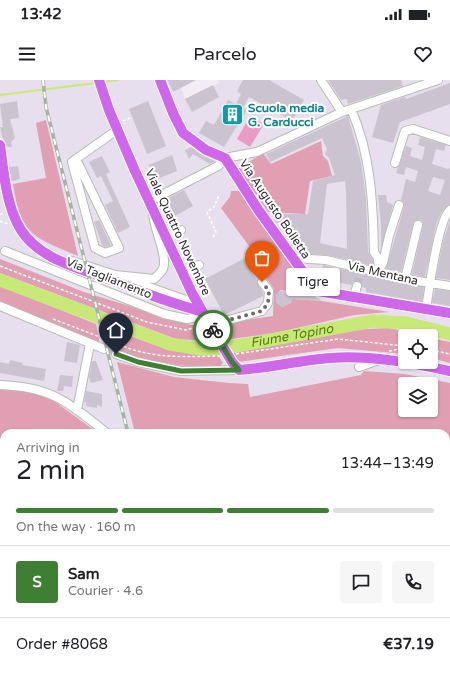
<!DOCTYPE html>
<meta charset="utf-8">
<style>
:root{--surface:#fff;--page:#f6f6f6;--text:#202124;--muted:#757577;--line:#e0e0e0;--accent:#3e7f34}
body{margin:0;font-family:"Varela Round",sans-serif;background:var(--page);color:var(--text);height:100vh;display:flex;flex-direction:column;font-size:15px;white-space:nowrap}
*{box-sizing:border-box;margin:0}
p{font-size:13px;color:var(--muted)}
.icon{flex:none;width:22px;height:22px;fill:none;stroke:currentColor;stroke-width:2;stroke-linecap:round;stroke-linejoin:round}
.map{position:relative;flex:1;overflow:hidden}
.panel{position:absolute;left:0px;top:349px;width:450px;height:248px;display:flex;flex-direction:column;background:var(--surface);border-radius:12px 12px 0 0;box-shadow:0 1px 3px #0004}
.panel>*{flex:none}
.controls{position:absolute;left:398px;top:249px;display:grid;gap:8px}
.controls a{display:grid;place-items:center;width:40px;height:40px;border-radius:4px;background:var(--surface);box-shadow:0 1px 3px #0004;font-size:20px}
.pin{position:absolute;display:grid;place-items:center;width:34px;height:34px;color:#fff;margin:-41px -17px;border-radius:50% 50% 50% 0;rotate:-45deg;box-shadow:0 0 4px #0007}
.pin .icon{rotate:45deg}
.courier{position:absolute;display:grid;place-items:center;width:40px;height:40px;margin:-20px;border:3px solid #3e7f34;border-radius:50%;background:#fff;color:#222;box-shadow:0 1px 5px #0007}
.bubble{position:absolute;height:28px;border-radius:4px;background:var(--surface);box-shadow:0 1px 3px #0004;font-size:13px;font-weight:600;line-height:28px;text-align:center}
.head em{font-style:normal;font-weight:600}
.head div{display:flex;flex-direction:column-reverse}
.head{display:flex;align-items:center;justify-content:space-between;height:68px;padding:0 16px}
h1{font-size:26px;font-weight:600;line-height:30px}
.bar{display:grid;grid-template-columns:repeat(4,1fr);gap:6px 4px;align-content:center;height:48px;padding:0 16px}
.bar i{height:5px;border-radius:3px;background:var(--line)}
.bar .selected{background:var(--accent)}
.bar p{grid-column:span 4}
.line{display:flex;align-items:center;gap:10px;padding:0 16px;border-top:1px solid var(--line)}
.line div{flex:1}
.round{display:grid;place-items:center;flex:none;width:42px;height:42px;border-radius:4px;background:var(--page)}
.status{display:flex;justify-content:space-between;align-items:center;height:28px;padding:0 20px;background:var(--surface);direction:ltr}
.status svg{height:11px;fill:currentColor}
header{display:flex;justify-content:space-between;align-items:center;height:52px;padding:0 16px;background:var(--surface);font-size:18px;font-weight:600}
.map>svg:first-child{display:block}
.green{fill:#e09fb3;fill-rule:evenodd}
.pitch{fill:#e79bc5}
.plaza{fill:#f2edf5}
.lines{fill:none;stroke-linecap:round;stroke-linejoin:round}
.stream{stroke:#c8e978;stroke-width:2}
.river{stroke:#c8e978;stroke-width:13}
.building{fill:#cbc3cf;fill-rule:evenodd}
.minor-tunnel{stroke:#c2bbc6;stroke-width:8;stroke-dasharray:8 4;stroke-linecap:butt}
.minor-casing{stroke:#b5beb2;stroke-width:10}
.major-casing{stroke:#fff;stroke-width:12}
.path{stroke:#fff;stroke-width:1.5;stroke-dasharray:3 2;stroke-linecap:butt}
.minor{stroke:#fff;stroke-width:8}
.major{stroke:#cf67ea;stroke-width:10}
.rail-casing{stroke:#a4b5a2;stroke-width:3.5}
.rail{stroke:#fff;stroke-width:2;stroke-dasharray:6;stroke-linecap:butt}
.major-bridge-casing{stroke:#fff;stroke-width:12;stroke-linecap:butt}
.major-bridge{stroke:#cf67ea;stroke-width:10}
.done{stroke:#6d6b70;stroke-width:4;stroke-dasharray:0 7.2}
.route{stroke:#3e7f34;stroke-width:5}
.labels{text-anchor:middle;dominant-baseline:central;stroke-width:4;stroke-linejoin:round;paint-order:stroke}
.culture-label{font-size:12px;font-weight:bold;fill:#0d838f;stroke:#fff;text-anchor:start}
.street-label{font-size:12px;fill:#2c2c2c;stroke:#fff}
.water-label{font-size:13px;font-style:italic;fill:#567c14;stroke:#fff}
</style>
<div class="status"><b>13:42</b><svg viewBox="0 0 49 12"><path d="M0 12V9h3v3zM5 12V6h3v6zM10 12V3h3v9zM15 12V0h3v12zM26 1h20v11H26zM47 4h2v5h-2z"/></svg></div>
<header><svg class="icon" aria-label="menu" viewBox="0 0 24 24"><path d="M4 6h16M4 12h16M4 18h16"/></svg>Parcelo<svg class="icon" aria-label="heart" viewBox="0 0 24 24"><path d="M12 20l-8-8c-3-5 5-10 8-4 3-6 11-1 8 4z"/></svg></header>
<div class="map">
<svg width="450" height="597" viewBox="0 0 450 597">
<rect width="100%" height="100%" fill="#e7dfed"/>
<path class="green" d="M46,40L78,176C34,157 21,156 13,104L46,98L36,43Z
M321,61L323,76L328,81L332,96L310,101L305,134L268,132L238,89L263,73L271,84Z
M231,111H243L305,198L288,211L281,210L277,214L276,222L282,227L291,223L292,219L322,221L389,232L354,235L275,253L224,260L216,244L273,236L274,209L264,195L269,193L221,128L230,117Z
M0,179L84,212L191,245H202L207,261L176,259L0,193Z
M0,206L96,244L100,265L0,224Z
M105,247L169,270L217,274L223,283L219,287C178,286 152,286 114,270L112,264L109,263Z
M389,248L424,256H405V274L338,268L238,282L233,273L350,250Z
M431,258L450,262V283L431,278Z
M117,282L174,297L229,303L248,304L250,317L361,295L364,291L405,294L450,303V421L446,425V353H135ZM405,304H431V330H405Z
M9,309L31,311L50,318L98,353H4V405L0,406V310Z"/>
<path class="pitch" d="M250,36L264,44L250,67L237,59Z"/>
<path class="plaza" d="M195,0H218L219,3L185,19L181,8Z"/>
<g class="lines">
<path class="stream" d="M102,2L118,0
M0,15L96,3"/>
<path class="river" id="s1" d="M0,200L170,264L200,269H220L373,241L406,243L450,254"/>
</g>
<path class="building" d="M168,0H196L173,12Z
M243,0H269L304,20L292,41L249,17L243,28L247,30L224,67L199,53L206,41L214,45L228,20L236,24L241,14L237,11Z
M328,0H401L403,6L348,24L347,19L341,20Z
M450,3V24L400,42L393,63L372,57L381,25L405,17L406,19Z
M213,5L219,17L192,32L185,19Z
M17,21L19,38L10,39L15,58L11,62L12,67H7L3,59L0,47H3L0,24Z
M148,21L166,66L147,74L129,29Z
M348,36L361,82L366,118L368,172L373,180V186L327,175L297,173L292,165L294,148L291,147V145L275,142V134H308L313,101L335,95L329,78L325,74L327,69L322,58L270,82L266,74ZM345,101L346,111L347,169L320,163L327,104Z
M420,57L446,65L444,71L436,69L432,84L448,89L450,88V125L446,127L441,133L436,145L425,197L412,194L423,146L422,141L419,140L413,144L401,192L386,189L404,127L403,122L401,120L406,99L415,102L418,91L406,87L404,95L396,93L406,66L412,68L410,76L422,80L425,67L418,65ZM433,97L445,100L440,115L428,111Z
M191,67L202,75L215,81L210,84L193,74L189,79L185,70Z
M172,75L177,91L155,100L149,85Z
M102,76L110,92L106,94L130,147L118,153L105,125L113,121L101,96L97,98L89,82Z
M18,86L20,99L12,101L9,87Z
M184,110L193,126L175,136L166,119Z
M378,115H386L387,122L393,125L381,168V145Z
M99,140L111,165L105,167L102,165L94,142Z
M450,140V200L436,198L443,162Z
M245,178L263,213V216L224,235L205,199Z
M323,185L424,207L422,222L366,212V208L362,207L361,202L358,201L353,202L352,205L324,200V195L321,194Z
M302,201L309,212L322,221L292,219L291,223L282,227L276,222V214L281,211H288Z
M435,209L450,211V226L432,223Z
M67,262L80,265L77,283L64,281Z
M10,280L23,283L22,285L46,289L44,301L0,293V282L9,284Z
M92,281H96L103,300L91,303L89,297Z
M60,295L73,296L72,307L64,306L63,311H57Z
M86,311L102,314V327L97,325V328L86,326V322H84Z"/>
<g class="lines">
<path class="minor-tunnel" d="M357,206L361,191
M104,269L116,274"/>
<defs>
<path id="minor" d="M321,0L342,32
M351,29C371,74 373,123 374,172L378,178L379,193
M76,79L72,82L95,168L105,173L119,168L76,79L117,50
M395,83L405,51L413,49L450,61
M150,121L218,86L225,78L257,72L342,32L438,0
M172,155L181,150
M5,171L164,234L187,239L205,236
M292,178L326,180L405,199L450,206
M72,181L115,195L154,199C157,196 161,193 163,189C168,174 153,149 153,132
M380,188L383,183L389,156L399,125
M191,190L199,185
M405,199L418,145
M132,201L197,224
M354,217L357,206
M0,226L104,269
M426,229C429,211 438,139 450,130
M210,245L262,231L268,223L269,211L262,202
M116,274L138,282L181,291L239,290
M359,287L379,280
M0,305C53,307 67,322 107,353
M77,330L90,264
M446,497L450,498
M0,528H4
M446,581L450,584
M230,593L232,597
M344,593L348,597
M108,597V593
M170,597V593"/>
<path id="major" d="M99,0L109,30L135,91L192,213L210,245
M160,0L173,33L183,53L206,70L225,78L259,131L314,207L318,211L450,233
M0,65C4,93 6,126 21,150C40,180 80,188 111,200C141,212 171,223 203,232
M232,282L239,290C270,288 300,280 331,278C370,275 412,283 450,291
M446,439L450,435
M0,592H4"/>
</defs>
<use href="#minor" class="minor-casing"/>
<use href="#major" class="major-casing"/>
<path class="path" d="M123,41L130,38
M0,135L4,132
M0,141L8,144
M213,157L216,152L207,132L214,127L219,115
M0,186L147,242L186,250L196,247L197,245
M194,196L201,208
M53,239L100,257
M110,260C145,279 180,277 219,276
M431,270L450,274
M389,271L405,268
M236,274L338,259L405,266"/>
<use href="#minor" class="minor"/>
<use href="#major" class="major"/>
<defs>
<path id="rail" d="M43,0L46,27L128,353
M189,593L190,597"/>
</defs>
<use href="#rail" class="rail-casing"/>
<use href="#rail" class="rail"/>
<defs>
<path id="major-bridge" d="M210,245L232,282"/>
</defs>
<use href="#major-bridge" class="major-bridge-casing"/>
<use href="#major-bridge" class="major-bridge"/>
</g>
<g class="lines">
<path class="done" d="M213,250L210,245L262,231L268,223L269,211L262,202"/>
<path class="route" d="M116,274L138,282L181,291L239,290L232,282L213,250"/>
</g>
<defs>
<symbol id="building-square" viewBox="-11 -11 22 22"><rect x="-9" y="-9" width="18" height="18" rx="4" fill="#0f9aa8" stroke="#fff"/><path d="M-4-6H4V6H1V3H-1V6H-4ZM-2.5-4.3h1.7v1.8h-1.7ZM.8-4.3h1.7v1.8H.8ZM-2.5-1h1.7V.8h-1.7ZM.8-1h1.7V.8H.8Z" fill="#fff"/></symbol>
</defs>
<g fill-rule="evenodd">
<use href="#building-square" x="220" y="22" width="25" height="25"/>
</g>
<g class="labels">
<g class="culture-label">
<text x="248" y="28">Scuola media<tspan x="248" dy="14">G. Carducci</tspan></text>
</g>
<g class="street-label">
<text transform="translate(275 129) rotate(56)">Via Augusto Bolletta</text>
<text transform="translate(178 152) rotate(65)">Viale Quattro Novembre</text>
<text transform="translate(383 193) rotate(13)">Via Mentana</text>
<text transform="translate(109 198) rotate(22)">Via Tagliamento</text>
</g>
<g class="water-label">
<text stroke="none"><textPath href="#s1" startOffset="305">Fiume Topino</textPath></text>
</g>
</g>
</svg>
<div class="controls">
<a><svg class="icon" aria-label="locate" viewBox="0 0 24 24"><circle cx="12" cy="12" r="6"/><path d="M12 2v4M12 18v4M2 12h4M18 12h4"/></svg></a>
<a><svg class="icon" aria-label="layers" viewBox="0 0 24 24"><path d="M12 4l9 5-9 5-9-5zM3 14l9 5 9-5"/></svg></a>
</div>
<div class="pin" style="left:262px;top:202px;background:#ea580c"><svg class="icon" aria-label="bag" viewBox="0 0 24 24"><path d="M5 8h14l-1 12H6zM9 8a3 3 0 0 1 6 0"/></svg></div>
<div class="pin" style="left:116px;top:274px;background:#1f2937"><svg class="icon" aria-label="home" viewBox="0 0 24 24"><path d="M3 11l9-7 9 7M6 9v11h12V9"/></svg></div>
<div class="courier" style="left:213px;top:250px"><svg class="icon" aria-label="bike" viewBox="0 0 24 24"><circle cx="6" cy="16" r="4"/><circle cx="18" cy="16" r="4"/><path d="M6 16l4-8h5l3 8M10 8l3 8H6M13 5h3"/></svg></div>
<div class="bubble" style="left:286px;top:188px;width:54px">Tigre</div>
<section class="panel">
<div class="head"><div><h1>2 min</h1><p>Arriving in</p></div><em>13:44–13:49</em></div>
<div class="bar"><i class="selected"></i><i class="selected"></i><i class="selected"></i><i></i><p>On the way · 160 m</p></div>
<div class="line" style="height:72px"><b class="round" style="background:var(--accent);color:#fff">S</b><div><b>Sam</b><p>Courier · 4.6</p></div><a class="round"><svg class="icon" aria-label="chat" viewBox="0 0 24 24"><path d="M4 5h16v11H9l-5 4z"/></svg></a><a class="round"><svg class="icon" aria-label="phone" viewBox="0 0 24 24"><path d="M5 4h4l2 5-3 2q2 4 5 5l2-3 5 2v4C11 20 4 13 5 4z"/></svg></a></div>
<div class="line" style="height:52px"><div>Order #8068</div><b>€37.19</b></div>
</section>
</div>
